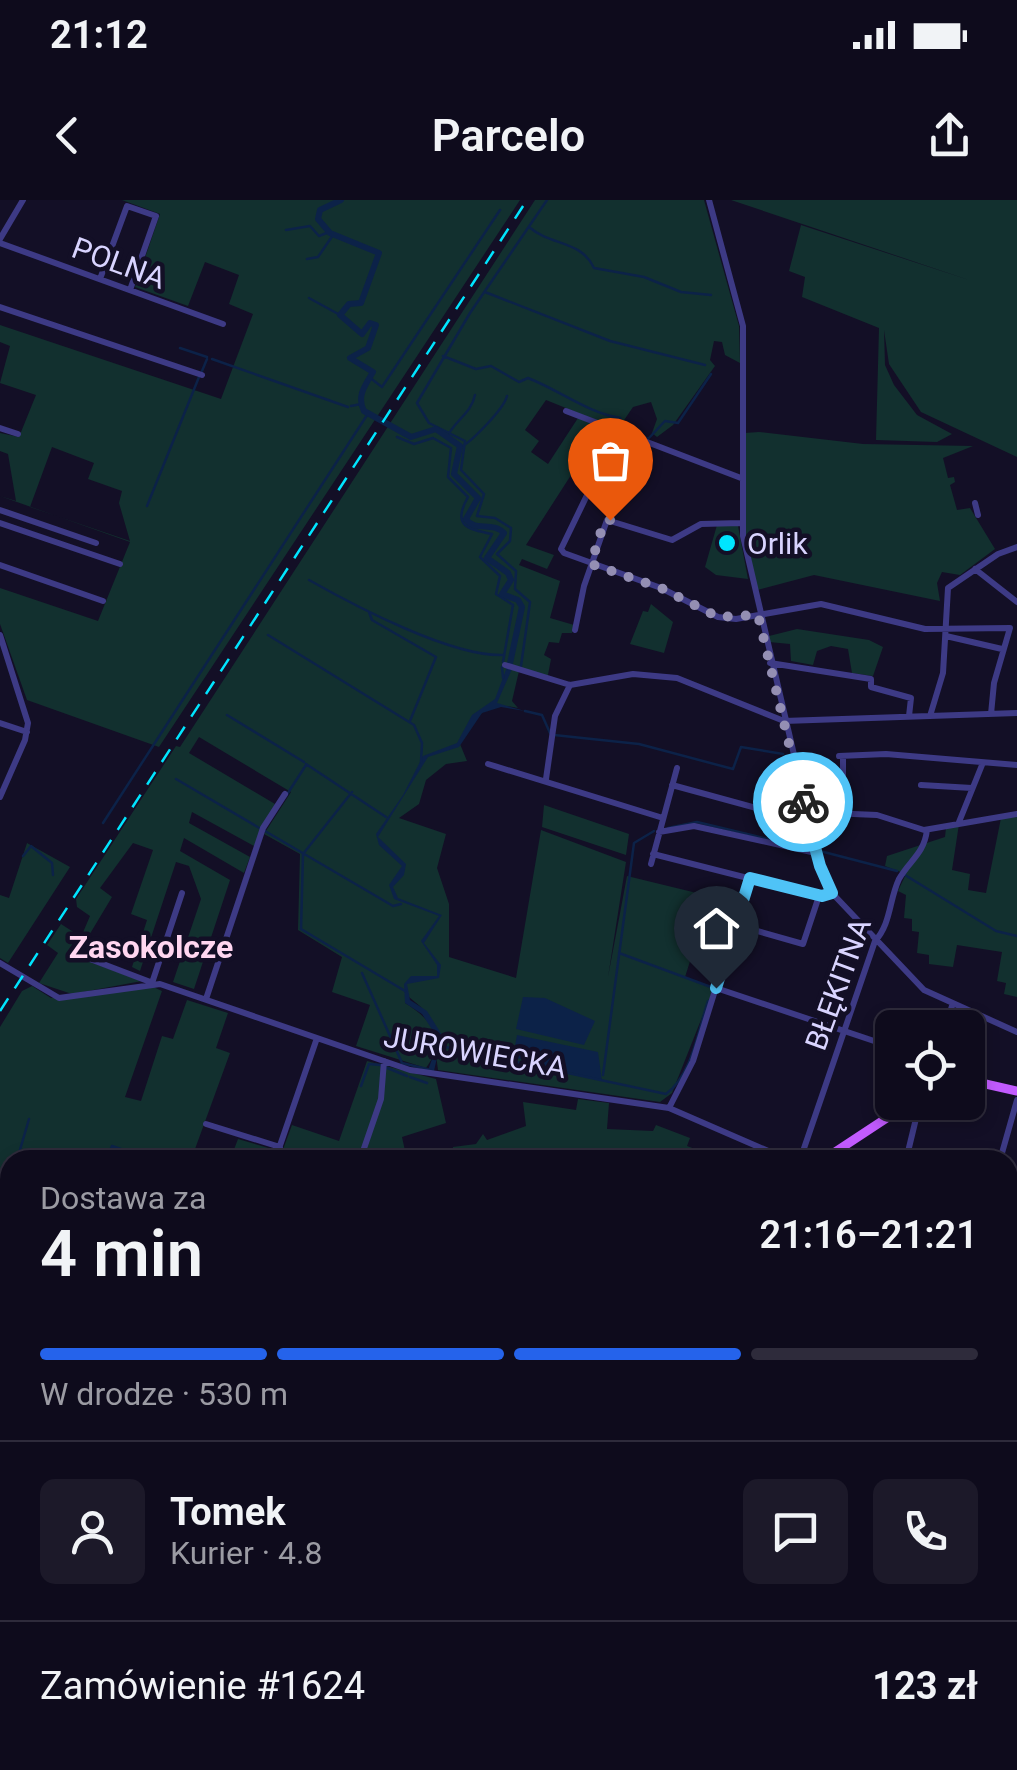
<!DOCTYPE html>
<html lang="pl">
<meta charset="utf-8">
<style>
:root{--surface:#0e0b1c;--page:#1c1929;--text:#f1f3f6;--muted:#9b9ba3;--line:#2e2b3b;--accent:#2563eb}
body{margin:0;font-family:Roboto,sans-serif;background:var(--page);color:var(--text);height:100vh;display:flex;flex-direction:column;font-size:38px;white-space:nowrap}
*{box-sizing:border-box;margin:0}
p{font-size:32px;color:var(--muted)}
.icon{flex:none;width:55px;height:55px;fill:none;stroke:currentColor;stroke-width:2;stroke-linecap:round;stroke-linejoin:round}
.map{position:relative;flex:1;overflow:hidden}
.details{position:absolute;left:0px;top:950px;width:1018px;height:620px;display:flex;flex-direction:column;background:var(--surface);border-radius:30px 30px 0 0;box-shadow:0 5px 15px #0003,0 0 0 2px var(--line)}
.details>*{flex:none}
.buttons{position:absolute;left:875px;top:810px;display:grid;gap:20px}
.buttons a{display:grid;place-items:center;width:110px;height:110px;border-radius:15px;background:var(--surface);box-shadow:0 5px 15px #0003,0 0 0 2px var(--line);font-size:50px}
.pin{position:absolute;display:grid;place-items:center;width:85px;height:85px;color:#fff;margin:-102px -42px;border-radius:50% 50% 50% 0;rotate:-45deg;box-shadow:0 0 10px #0007}
.pin .icon{rotate:45deg}
.courier{position:absolute;display:grid;place-items:center;width:100px;height:100px;margin:-50px;border:8px solid #4fc3f7;border-radius:50%;background:#fff;color:#222;box-shadow:0 2px 12px #0007}
.head em{font-style:normal;font-weight:600}
.head div{display:flex;flex-direction:column-reverse}
.head{display:flex;align-items:center;justify-content:space-between;height:170px;padding:0 40px}
h1{font-size:65px;font-weight:600;line-height:75px}
.bar{display:grid;grid-template-columns:repeat(4,1fr);gap:15px 10px;align-content:center;height:120px;padding:0 40px}
.bar i{height:12px;border-radius:8px;background:var(--line)}
.bar .active{background:var(--accent)}
.bar p{grid-column:span 4}
.line{display:flex;align-items:center;gap:25px;padding:0 40px;border-top:2px solid var(--line)}
.line div{flex:1}
.round{display:grid;place-items:center;flex:none;width:105px;height:105px;border-radius:15px;background:var(--page)}
.status{display:flex;justify-content:space-between;align-items:center;height:70px;padding:0 50px;background:var(--surface);direction:ltr}
.status svg{height:28px;fill:currentColor}
header{display:flex;justify-content:space-between;align-items:center;height:130px;padding:0 40px;background:var(--surface);font-size:45px;font-weight:600}
.map>svg:first-child{display:block}
.green{fill:#12302f;fill-rule:evenodd}
.water{fill:#0c2248}
.lines{fill:none;stroke-linecap:round;stroke-linejoin:round}
.stream{stroke:#0c2248;stroke-width:2.5}
.river{stroke:#0c2248;stroke-width:6}
.minor{stroke:#3d3a85;stroke-width:6}
.major{stroke:#c25bff;stroke-width:9}
.rail{stroke:#00e5ff;stroke-width:2.5;stroke-dasharray:15 12;stroke-linecap:butt}
.done{stroke:#948fb3;stroke-width:10;stroke-dasharray:0 18}
.route{stroke:#4fc3f7;stroke-width:12}
.poi-dot{fill:#00e5ff;stroke:#130f26;stroke-width:4}
.labels{text-anchor:middle;dominant-baseline:central;stroke-width:9;stroke-linejoin:round;paint-order:stroke}
.street-label{font-size:30px;fill:#d9d4ff;stroke:#130f26}
.poi-label{font-size:30px;fill:#d9d4ff;stroke:#130f26;text-anchor:start}
.neighbourhood-label{font-size:32px;font-weight:bold;fill:#ffd6f0;stroke:#130f26}
</style>
<div class="status"><b>21:12</b><svg viewBox="0 0 49 12"><path d="M0 12V9h3v3zM5 12V6h3v6zM10 12V3h3v9zM15 12V0h3v12zM26 1h20v11H26zM47 4h2v5h-2z"/></svg></div>
<header><svg class="icon" aria-label="back" viewBox="0 0 24 24"><path d="M15 5l-7 7 7 7"/></svg>Parcelo<svg class="icon" aria-label="share" viewBox="0 0 24 24"><path d="M12 15V3M7 8l5-5 5 5M5 13v7h14v-7"/></svg></header>
<div class="map">
<svg width="1017" height="1570" viewBox="0 0 1017 1570">
<rect width="100%" height="100%" fill="#130f26"/>
<path class="green" d="M122,0H520L159,547L27,500L0,424V388L98,421L130,342L0,296L16,301L8,254L0,251V233L19,237L36,195L0,183L10,146L0,142V125L221,199L253,114L229,104L239,75L205,62L188,106L135,87L160,14ZM52,247L94,263L88,279L122,291L119,303L130,341L30,307Z
M535,0H704L739,126L740,163L725,155L722,142L714,141L710,160L715,166L673,225L657,237L652,233L657,219L651,202L633,207L618,229L546,200L525,230L539,241L531,252L548,264L578,218L602,227L526,345L554,355L547,369L522,359L519,365L560,381L550,418L574,425L572,433H562L559,443L549,442L544,455L551,459L547,480L519,471L512,501L518,508C486,500 474,517 460,544L467,561L446,564L426,580L419,604L399,618L446,634L437,668L449,704V757L516,778L541,630L626,662L608,777L627,676L705,695L718,706L702,754L693,752L685,777L714,787L672,893L660,902L438,870L436,855L443,842L421,807L409,797L405,803C432,819 447,841 426,868L356,846L370,805L332,792L342,757L298,730L300,654L264,634L291,592L199,537L189,553L275,604L254,646L192,612L189,623L250,657L244,673L184,638L180,651L230,680L194,789L173,782L201,699L189,666L176,662L140,771L132,767L147,720L131,714L153,650L133,643L100,688L112,697L76,757L142,781L72,794L39,783L58,753L47,745L61,724L81,737L90,716L77,707L76,699L176,546L180,547Z
M731,0H1017V257L921,212L889,164L884,130L885,165L894,185L917,215L952,234L937,242L876,240L879,128L802,97L805,77L789,71L801,25L969,80Z
M759,232L863,244L973,246L943,258L948,278L954,277L955,282L950,285L957,310L970,308L995,349L960,375L942,372L937,383L940,401L814,375L757,390L744,323L745,233Z
M717,325L738,326L748,379L716,375L705,367Z
M651,404L673,422L664,453L630,444L643,411L648,412Z
M797,429L869,440L883,447L873,476L852,473L848,449L831,446L817,451L813,465L791,461L790,444L769,442V436Z
M544,605L629,634L626,655L542,627Z
M1017,617V797L1004,794L1006,783L997,781L1002,752L957,745L953,767L929,764V755L917,753L919,732L912,731V719L904,718L906,695L898,691L906,674L885,666L887,656L945,637L946,628L959,624L952,670L970,674L968,690L986,693L1001,618Z
M27,643L70,667L8,763L0,758V695L9,698Z
M147,784L162,791L125,897L141,901L162,836L173,839L187,800L228,813L216,848L230,853L191,960H10V1266L0,1269V827L22,791L32,786L51,798Z
M367,861L436,879L446,923L402,937L407,960H230L238,939L282,952L292,925L339,941Z
M578,899L609,903L607,929L653,931L656,925L690,938L687,946L716,957L602,958L601,953L560,954L545,960H421L434,951L443,958L452,954L453,947L476,944L483,934L487,940L526,926L523,902L576,910Z
M1017,1208V1570H971L974,1560L1008,1563L997,1560H1008V1212Z
M10,1277V1560H342L336,1570H0V1279Z
M389,1560H811L808,1570H385Z
M813,1560H972L969,1570H810Z"/>
<path class="water" d="M507,467L512,469L497,503L525,511L501,507L482,513L459,547L428,557L378,637L406,664L404,675L393,687L398,698L442,715L424,743L441,765L439,778L407,784L410,800L427,811L442,835L434,871L428,870L439,840L422,814L405,803L404,784L411,776H437V765L421,741L439,716L394,699L389,685L402,666L379,645L376,634L403,595L423,556L457,543L472,515L495,499Z
M523,797L545,798L595,821L584,845L516,829Z
M517,835L598,852L602,881L513,857Z"/>
<g class="lines">
<path class="stream" d="M529,27C551,46 581,40 594,68L644,77L681,92L711,95
M286,30L310,26L319,36L329,32
M307,59L318,57L333,35
M485,92L610,141L705,165
M309,98L340,115
M180,148L207,157
M443,156L476,169L491,166L519,182L528,178C561,191 586,212 620,218L624,230L648,239L665,221L678,223L711,174
M212,159L348,207
M202,171L207,159
M369,177L382,187L500,10
M351,206L361,204
M397,237L414,244L433,238L451,248L448,277L468,297C452,325 466,329 492,334L480,357L500,376L496,394L513,405L503,462
M447,237C455,220 471,214 475,195
M461,247C471,242 504,209 507,196
M147,306L199,177
M309,380C355,406 452,457 503,455
M369,412L372,420L436,457L410,521
M268,435L414,525L422,543L421,562
M521,466L530,402L515,389L516,371L497,354L510,341L511,328L495,318L477,316L484,294L461,270L465,241L429,223L417,203L470,113L547,0
M502,467L503,478
M525,511L542,515L550,533
M227,515L304,562
M554,535L639,544L733,569L741,547L783,554
M306,564L386,617
M176,579L261,629
M352,592L303,654L301,729L405,791
M286,596L306,565
M103,623L369,212
M668,628L697,622L772,640
M265,631L393,706L401,704
M820,651L897,671
M23,656L31,646L52,663L53,675
M905,675L996,731L1017,736
M619,753L711,787
M362,773L402,863L431,870
M441,846L666,894C692,875 698,831 708,801
M385,867L407,876
M603,875L634,643L654,631
M410,877L427,883
M361,886L369,864L381,865
M17,960L29,919
M106,960L112,946L153,960
M2,1007L10,981
M0,1014L1,1012
M0,1112L10,1109
M0,1231H10
M1008,1319L1017,1318
M1008,1356L1017,1323
M0,1378L10,1379
M1008,1474L1017,1451
M250,1566L252,1560
M195,1570L217,1562
M312,1570L317,1560
M390,1570L394,1560
M808,1570L812,1560
M967,1570L970,1560
M972,1570L976,1560"/>
<path class="river" d="M341,0L320,10L318,19L330,33L379,53L361,103L349,104L340,115L362,134L370,123L376,125L368,148L350,158L373,172C366,184 356,196 364,211L411,237L436,229L460,246L454,274L478,298L466,319C474,332 493,321 504,333L487,358L508,373L511,380L502,394L518,400L522,407L509,468"/>
<path class="minor" d="M709,0L743,126V336L820,666L832,693L924,790L1017,832
M0,39L23,0
M0,43L223,124
M100,79L127,6L156,16L130,90
M0,107L202,175
M566,211L741,278
M0,228L18,234
M618,231L561,349L564,353L661,388L718,417L736,419L821,404L925,429L1010,428L994,483L991,514
M975,303L978,315
M0,310L96,343
M0,323L120,364
M0,365L103,401
M975,369L1017,402
M575,430L584,386L607,320L672,340L701,324L741,323
M0,435L28,523L25,540L0,597
M946,436L1002,449
M770,463L871,479V487L911,498L909,516
M505,465L570,485L633,474L677,478L784,521L1017,513
M930,516L943,473L948,388L998,354L1017,347
M0,523L27,532
M839,556L886,554L1017,565
M843,556V576
M488,564L663,618
M546,579L555,516L570,485
M672,585L808,622
M921,585L972,588
M806,612L877,615L924,630L1017,614
M959,622L982,565
M659,632L694,626L816,653
M653,654L819,696L832,693
M651,664L677,568
M736,725L803,744L819,696
M82,756L153,783
M0,763L59,798L160,784L410,870L669,908L789,960
M153,780L182,693
M716,788L892,847
M206,799L263,628L285,594
M945,828L952,806
M669,908L693,861L750,678
M206,924L280,947
M275,960L317,838
M360,960L381,899L384,861
M800,960L875,741C891,724 889,700 899,679C910,660 924,654 927,630
M906,960L920,902
M1000,960L1017,900"/>
<path class="major" d="M968,880L1017,891
M823,960L911,902
M343,1570L349,1560"/>
<path class="rail" d="M0,811L527,0"/>
</g>
<g class="lines">
<path class="done" d="M610,320L604,322L591,364L661,388L718,417L758,415L803,602"/>
<path class="route" d="M716,788L750,678L822,696L832,693L820,666L803,602"/>
</g>
<circle class="poi-dot" cx="727" cy="343" r="10"/>
<g class="labels">
<g class="street-label">
<text transform="translate(119 63) rotate(20)">POLNA</text>
<text transform="translate(838 784) rotate(-70)">BŁĘKITNA</text>
<text transform="translate(475 852) rotate(10)">JUROWIECKA</text>
</g>
<g class="poi-label">
<text x="747" y="343">Orlik</text>
</g>
<g class="neighbourhood-label">
<text x="151" y="747">Zasokolcze</text>
</g>
</g>
</svg>
<div class="buttons">
<a><svg class="icon" aria-label="locate" viewBox="0 0 24 24"><circle cx="12" cy="12" r="6"/><path d="M12 2v4M12 18v4M2 12h4M18 12h4"/></svg></a>
</div>
<div class="pin" style="left:610px;top:320px;background:#ea580c"><svg class="icon" aria-label="bag" viewBox="0 0 24 24"><path d="M5 8h14l-1 12H6zM9 8a3 3 0 0 1 6 0"/></svg></div>
<div class="pin" style="left:716px;top:788px;background:#1f2937"><svg class="icon" aria-label="home" viewBox="0 0 24 24"><path d="M3 11l9-7 9 7M6 9v11h12V9"/></svg></div>
<div class="courier" style="left:803px;top:602px"><svg class="icon" aria-label="bike" viewBox="0 0 24 24"><circle cx="6" cy="16" r="4"/><circle cx="18" cy="16" r="4"/><path d="M6 16l4-8h5l3 8M10 8l3 8H6M13 5h3"/></svg></div>
<section class="details">
<div class="head"><div><h1>4 min</h1><p>Dostawa za</p></div><em>21:16–21:21</em></div>
<div class="bar"><i class="active"></i><i class="active"></i><i class="active"></i><i></i><p>W drodze · 530 m</p></div>
<div class="line" style="height:180px"><a class="round"><svg class="icon" aria-label="person" viewBox="0 0 24 24"><circle cx="12" cy="8" r="4"/><path d="M4 21q1-7 8-7t8 7"/></svg></a><div><b>Tomek</b><p>Kurier · 4.8</p></div><a class="round"><svg class="icon" aria-label="chat" viewBox="0 0 24 24"><path d="M4 5h16v11H9l-5 4z"/></svg></a><a class="round"><svg class="icon" aria-label="phone" viewBox="0 0 24 24"><path d="M5 4h4l2 5-3 2q2 4 5 5l2-3 5 2v4C11 20 4 13 5 4z"/></svg></a></div>
<div class="line" style="height:130px"><div>Zamówienie #1624</div><b>123 zł</b></div>
</section>
</div>
